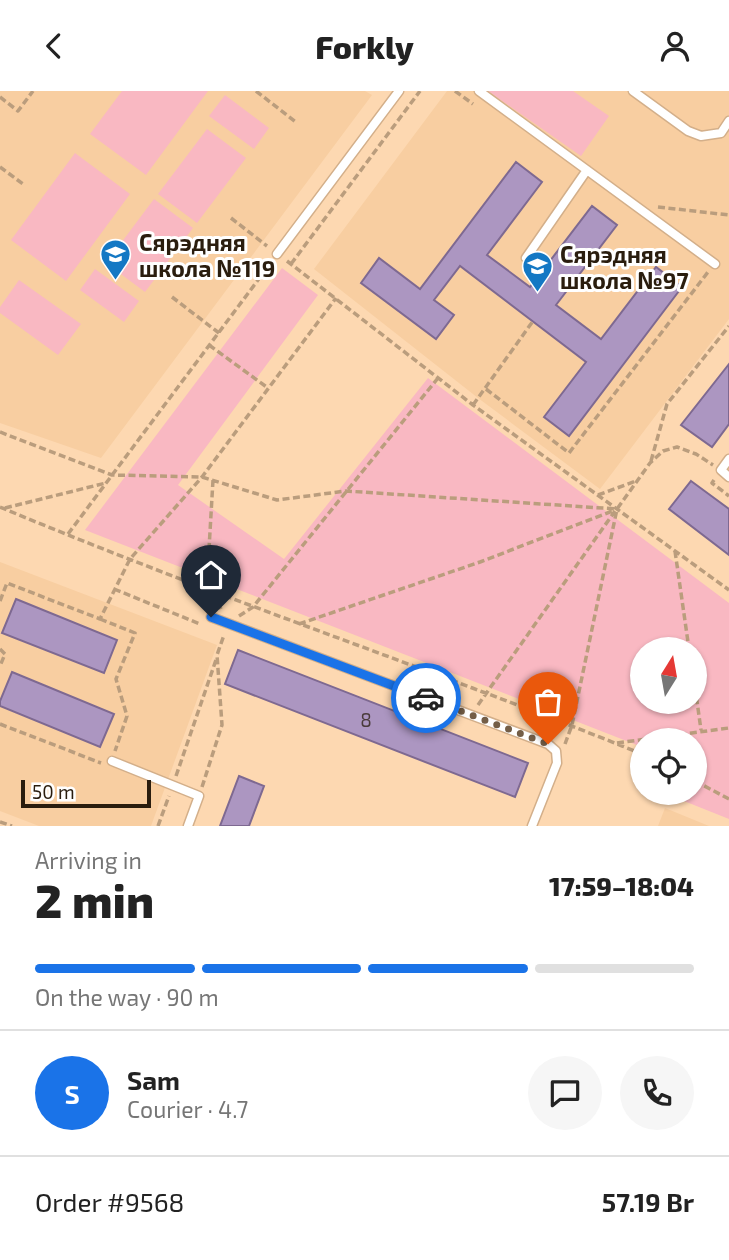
<!DOCTYPE html>
<meta charset="utf-8">
<style>
:root{--surface:#fff;--page:#f6f6f6;--text:#222;--muted:#767676;--line:#e0e0e0;--accent:#1a73e8}
body{margin:0;font-family:"Exo 2",sans-serif;background:var(--page);color:var(--text);height:100vh;display:flex;flex-direction:column;font-size:26px;white-space:nowrap}
*{box-sizing:border-box;margin:0}
p{font-size:23px;color:var(--muted)}
.icon{flex:none;width:38px;height:38px;fill:none;stroke:currentColor;stroke-width:2;stroke-linecap:round;stroke-linejoin:round}
.map{position:relative;height:735px;overflow:hidden}
.drawer{display:flex;flex-direction:column;background:var(--surface);flex:1}
.drawer>*{flex:none}
.needle{width:46px;rotate:11deg}
.fabs{position:absolute;left:630px;top:546px;display:grid;gap:14px}
.fabs a{display:grid;place-items:center;width:77px;height:77px;border-radius:50%;background:var(--surface);box-shadow:0 2px 5px #0004;font-size:35px}
.scale{position:absolute;left:21px;bottom:18px;width:130px;box-sizing:border-box;padding-left:7px;border:4px solid #2a1d0e;border-top:0;font-size:19px;line-height:24px;white-space:nowrap;color:#2a1d0e;-webkit-text-stroke:5px #fff;paint-order:stroke}
.pin{position:absolute;display:grid;place-items:center;width:60px;height:60px;color:#fff;margin:-72px -30px;border-radius:50% 50% 50% 0;rotate:-45deg;box-shadow:0 0 7px #0007}
.pin .icon{rotate:45deg}
.courier{position:absolute;display:grid;place-items:center;width:70px;height:70px;margin:-35px;border:5px solid #1a73e8;border-radius:50%;background:#fff;color:#222;box-shadow:0 2px 9px #0007}
.summary em{font-style:normal;font-weight:800}
.summary div{display:flex;flex-direction:column-reverse}
.summary{display:flex;align-items:center;justify-content:space-between;height:119px;padding:0 35px}
h1{font-size:46px;font-weight:800;line-height:52px}
.bar{display:grid;grid-template-columns:repeat(4,1fr);gap:10px 7px;align-content:center;height:84px;padding:0 35px}
.bar i{height:9px;border-radius:5px;background:var(--line)}
.bar .active{background:var(--accent)}
.bar p{grid-column:span 4}
.line{display:flex;align-items:center;gap:18px;padding:0 35px;border-top:2px solid var(--line)}
.line div{flex:1}
.round{display:grid;place-items:center;flex:none;width:74px;height:74px;border-radius:37px;background:var(--page)}
header{display:flex;justify-content:space-between;align-items:center;height:91px;padding:0 35px;background:var(--surface);font-size:32px;font-weight:800}
.map>svg:first-child{display:block}
.built{fill:#f8cea1}
.green{fill:#f9b8c2;fill-rule:evenodd}
.building{fill:#ac96c1;stroke:#7e6991;stroke-width:2}
.lines{fill:none;stroke-linecap:round;stroke-linejoin:round}
.lane-casing{stroke:#d3af8a;stroke-width:11}
.path{stroke:#ba9d7d;stroke-width:3.5;stroke-dasharray:7 3.5;stroke-linecap:butt}
.lane{stroke:#fff;stroke-width:8}
.done{stroke:#745e47;stroke-width:7;stroke-dasharray:0 12.6}
.route{stroke:#1a73e8;stroke-width:9}
.labels{text-anchor:middle;dominant-baseline:central;stroke-width:6;stroke-linejoin:round;paint-order:stroke}
.number-label{font-size:19px;fill:#4a3b3b}
.poi-label{font-size:23px;font-weight:bold;fill:#2a1d0e;stroke:#fff;text-anchor:start}
</style>
<header><svg class="icon" aria-label="back" viewBox="0 0 24 24"><path d="M15 5l-7 7 7 7"/></svg>Forkly<svg class="icon" aria-label="person" viewBox="0 0 24 24"><circle cx="12" cy="8" r="4"/><path d="M4 21q1-7 8-7t8 7"/></svg></header>
<div class="map">
<svg width="729" height="735" viewBox="0 0 729 735">
<rect width="100%" height="100%" fill="#fdd8b1"/>
<path class="built" d="M0,0H365L372,4L101,367L0,332Z
M447,0H729V228L600,398L478,307L314,178Z
M0,471L217,554L151,735H39L0,720Z
M665,717L709,735H658Z"/>
<path class="green" d="M122,0H208L146,84L90,43Z
M488,0H573L609,25L581,65Z
M225,4L269,37L254,58L209,25Z
M207,38L246,67L197,132L158,103Z
M75,62L130,103L66,190L11,149Z
M154,108L193,137L145,201L106,172Z
M282,177L318,204L178,394L284,468L428,287L729,512V728L669,704L668,702H695V649H642V656L85,439ZM642,558H695V611H642Z
M95,178L139,210L124,231L80,199Z
M19,189L81,233L58,264L0,222V216Z"/>
<path class="building" d="M516,71L542,91L487,164L530,196L592,115L617,134L556,214L601,248L656,176L682,196L569,345L544,326L586,271L460,175L434,209L454,224L436,248L361,192L379,167L420,198Z
M729,273V333L712,356L681,334Z
M691,390L729,418V464L669,418Z
M16,508L117,549L104,582L2,542Z
M238,559L528,672L515,706L225,593Z
M12,581L114,623L100,656L0,615V610Z
M239,685L264,695L249,735H220Z"/>
<g class="lines">
<defs>
<path id="lane" d="M479,0L715,173
M633,0L688,40L701,45L721,42L729,30
M277,163L399,0
M526,167L587,79
M729,368L721,379L729,386
M211,526L548,653L556,660L557,672L532,735
M112,670L199,705L188,735"/>
</defs>
<use href="#lane" class="lane-casing"/>
<path class="path" d="M256,0L297,32
M455,0L473,13
M0,6L18,20L33,0
M0,76L23,93
M658,116L729,124
M231,127L267,155
M287,170L473,314L729,499
M291,173L420,0
M172,206L219,242
M209,254L268,297
M486,298L569,362L708,181
M473,314L533,230
M0,341L112,384L202,386L277,409L346,400L617,418
M651,370L667,313L729,235
M213,389L209,458L213,501L221,518
M714,389L712,392L729,405
M598,404L636,390
M0,416C212,505 430,577 642,663
M5,417L106,392
M68,443L270,173
M675,460L689,558
M114,498L200,533
M0,510L7,492L100,528L130,468L202,386L336,207
M239,525L253,516L438,287
M100,528L135,542L116,588L127,625L115,660
M299,533L480,471L615,419
M0,558L5,563L0,575
M695,596L701,639
M478,614L615,420
M0,633L101,672
M617,652L729,637
M565,653L572,634L617,418L650,372L663,360L677,356L696,363L713,374
M176,685L217,566
M695,690L729,708
M202,696L222,634L217,564L224,544
M0,731L12,735
M158,735L169,705"/>
<use href="#lane" class="lane"/>
</g>
<g class="lines">
<path class="done" d="M426,607L548,653"/>
<path class="route" d="M211,526L426,607"/>
</g>
<defs>
<symbol id="school-pin" viewBox="-11 -11 22 30"><path d="M0 17L-7.5 6A9.5 9.5 0 1 1 7.5 6Z" fill="#1478c4" stroke="#fff"/><path d="M0-5L7-2L0 1L-7-2ZM-4 1L0 2.5L4 1V4Q0 6-4 4Z" fill="#fff"/></symbol>
</defs>
<g fill-rule="evenodd">
<use href="#school-pin" x="98" y="146" width="35" height="47"/>
<use href="#school-pin" x="520" y="158" width="35" height="47"/>
</g>
<g class="labels">
<g class="number-label">
<text x="366" y="628">8</text>
</g>
<g class="poi-label">
<text x="139" y="151">Сярэдняя<tspan x="139" dy="26">школа №119</tspan></text>
<text x="560" y="163">Сярэдняя<tspan x="560" dy="26">школа №97</tspan></text>
</g>
</g>
</svg>
<div class="fabs">
<a><svg class="needle" viewBox="-14 -14 28 28"><path d="M0-13l5 13h-10z" fill="#e53935"/><path d="M0 13l5-13h-10z" fill="#767676"/></svg></a>
<a><svg class="icon" aria-label="locate" viewBox="0 0 24 24"><circle cx="12" cy="12" r="6"/><path d="M12 2v4M12 18v4M2 12h4M18 12h4"/></svg></a>
</div>
<div class="scale">50 m</div>
<div class="pin" style="left:548px;top:653px;background:#ea580c"><svg class="icon" aria-label="bag" viewBox="0 0 24 24"><path d="M5 8h14l-1 12H6zM9 8a3 3 0 0 1 6 0"/></svg></div>
<div class="pin" style="left:211px;top:526px;background:#1f2937"><svg class="icon" aria-label="home" viewBox="0 0 24 24"><path d="M3 11l9-7 9 7M6 9v11h12V9"/></svg></div>
<div class="courier" style="left:426px;top:607px"><svg class="icon" aria-label="car" viewBox="0 0 24 24"><path d="M5 17H2v-5l4-1 3-4h7l3 4 3 1v5h-3M9 17h6M6 11h13"/><circle cx="7" cy="17" r="2"/><circle cx="17" cy="17" r="2"/></svg></div>
</div>
<section class="drawer">
<div class="summary"><div><h1>2 min</h1><p>Arriving in</p></div><em>17:59–18:04</em></div>
<div class="bar"><i class="active"></i><i class="active"></i><i class="active"></i><i></i><p>On the way · 90 m</p></div>
<div class="line" style="height:126px"><b class="round" style="background:var(--accent);color:#fff">S</b><div><b>Sam</b><p>Courier · 4.7</p></div><a class="round"><svg class="icon" aria-label="chat" viewBox="0 0 24 24"><path d="M4 5h16v11H9l-5 4z"/></svg></a><a class="round"><svg class="icon" aria-label="phone" viewBox="0 0 24 24"><path d="M5 4h4l2 5-3 2q2 4 5 5l2-3 5 2v4C11 20 4 13 5 4z"/></svg></a></div>
<div class="line" style="height:91px"><div>Order #9568</div><b>57.19 Br</b></div>
</section>
